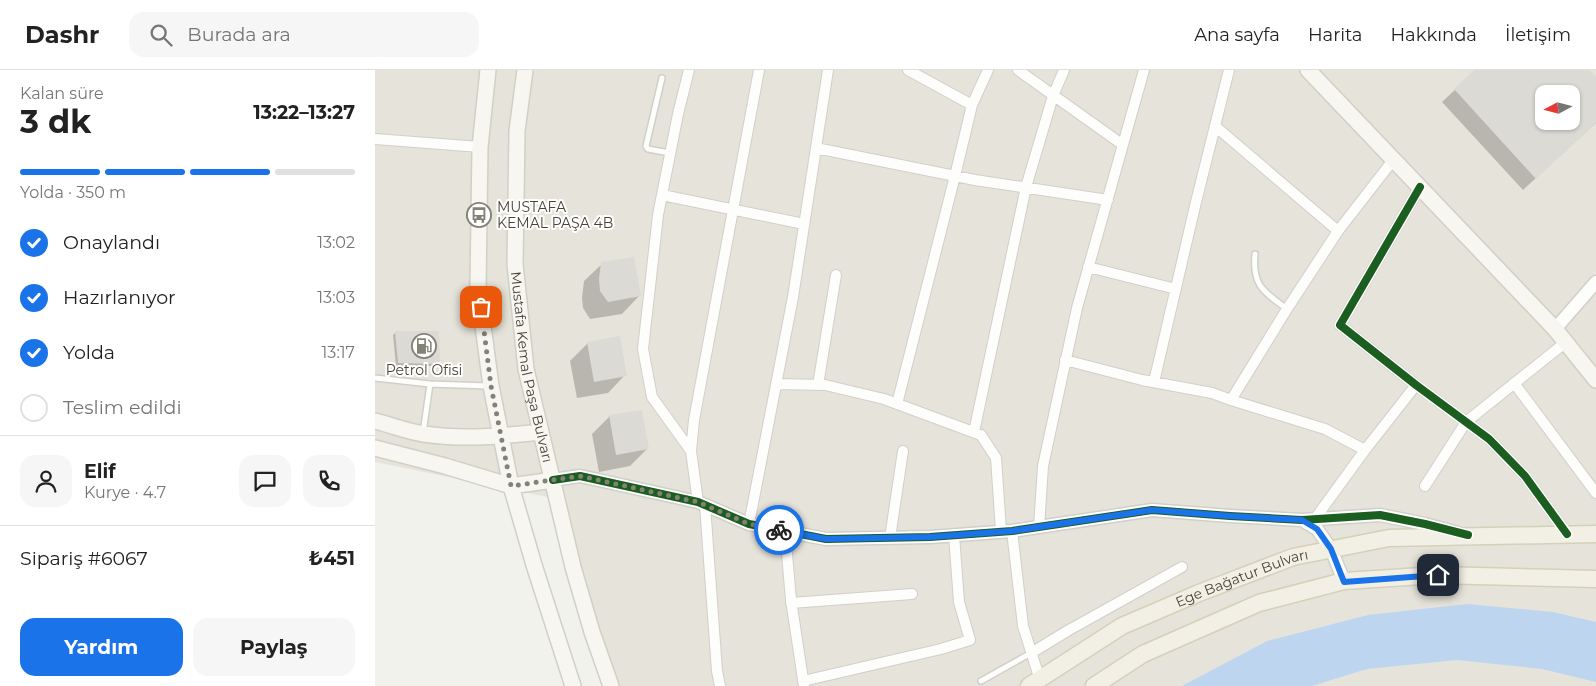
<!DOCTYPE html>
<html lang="tr">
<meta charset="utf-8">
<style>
:root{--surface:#fff;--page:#f6f6f6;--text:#222;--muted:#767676;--line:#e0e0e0;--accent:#1a73e8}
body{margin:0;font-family:Montserrat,sans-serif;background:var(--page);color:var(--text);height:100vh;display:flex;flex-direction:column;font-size:19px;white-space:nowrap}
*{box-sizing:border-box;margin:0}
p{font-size:16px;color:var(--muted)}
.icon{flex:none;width:28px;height:28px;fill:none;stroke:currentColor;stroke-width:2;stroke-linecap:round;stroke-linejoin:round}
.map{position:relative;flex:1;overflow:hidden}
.panel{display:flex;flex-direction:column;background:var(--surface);width:375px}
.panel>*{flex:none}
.needle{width:32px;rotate:263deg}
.fabs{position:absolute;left:1160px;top:15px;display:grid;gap:10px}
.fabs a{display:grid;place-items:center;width:45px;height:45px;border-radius:10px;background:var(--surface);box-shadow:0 1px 4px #0004;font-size:25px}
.pin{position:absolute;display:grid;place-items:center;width:42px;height:42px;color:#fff;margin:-21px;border-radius:10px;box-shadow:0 2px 8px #0006}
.courier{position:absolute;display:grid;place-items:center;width:50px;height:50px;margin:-25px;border:4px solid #1a73e8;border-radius:50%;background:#fff;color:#222;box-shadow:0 1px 6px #0007}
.overview em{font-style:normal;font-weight:700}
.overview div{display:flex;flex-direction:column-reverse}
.overview{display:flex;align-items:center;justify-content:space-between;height:85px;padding:0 20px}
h1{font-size:32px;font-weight:700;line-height:38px}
.bar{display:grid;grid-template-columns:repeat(4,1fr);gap:8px 5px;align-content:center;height:60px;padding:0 20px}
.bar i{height:6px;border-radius:4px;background:var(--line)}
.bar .on{background:var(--accent)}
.bar p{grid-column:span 4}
.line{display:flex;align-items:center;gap:12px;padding:0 20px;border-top:1px solid var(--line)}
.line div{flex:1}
.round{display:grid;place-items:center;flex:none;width:52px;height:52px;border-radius:15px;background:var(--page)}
ol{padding:0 20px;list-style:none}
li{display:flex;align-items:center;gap:15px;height:55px}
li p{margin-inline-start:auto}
li .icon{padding:5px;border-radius:50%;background:var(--accent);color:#fff;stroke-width:4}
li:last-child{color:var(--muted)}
li i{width:28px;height:28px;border:2px solid var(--line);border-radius:50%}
.primary-button{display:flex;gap:10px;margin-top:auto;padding:10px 20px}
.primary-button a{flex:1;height:58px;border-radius:15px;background:var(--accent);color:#fff;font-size:20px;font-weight:700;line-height:58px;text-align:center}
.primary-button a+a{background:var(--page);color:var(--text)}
header{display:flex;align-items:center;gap:30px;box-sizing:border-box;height:70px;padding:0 25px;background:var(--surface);border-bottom:1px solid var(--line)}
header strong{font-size:24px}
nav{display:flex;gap:28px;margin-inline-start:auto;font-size:18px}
.search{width:350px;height:45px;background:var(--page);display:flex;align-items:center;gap:12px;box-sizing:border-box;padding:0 18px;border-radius:15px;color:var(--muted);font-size:19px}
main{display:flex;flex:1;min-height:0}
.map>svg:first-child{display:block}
.residential{fill:#e6e4da;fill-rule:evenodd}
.water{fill:#bed5f0}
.shadow{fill:#0003;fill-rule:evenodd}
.building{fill:#dcdad5;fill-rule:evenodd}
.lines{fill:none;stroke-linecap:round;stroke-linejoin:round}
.service-casing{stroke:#d0cfca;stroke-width:8}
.minor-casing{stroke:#d0cfca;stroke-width:12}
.tertiary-casing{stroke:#d0cfca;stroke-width:15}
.secondary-casing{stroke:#d1d0c4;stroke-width:18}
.primary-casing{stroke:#d4d0ba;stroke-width:19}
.service{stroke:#fdfdfc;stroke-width:5}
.minor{stroke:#fdfdfc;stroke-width:10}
.tertiary{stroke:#fdfdfc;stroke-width:12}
.secondary{stroke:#f7f6f0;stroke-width:15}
.primary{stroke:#f2f0e5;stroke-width:16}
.cycleway-casing{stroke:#fff;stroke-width:11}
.cycleway{stroke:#1b5e20;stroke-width:8}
.done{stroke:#848177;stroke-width:5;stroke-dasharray:0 9}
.route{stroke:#1a73e8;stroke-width:6}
.labels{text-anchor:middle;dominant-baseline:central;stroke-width:4;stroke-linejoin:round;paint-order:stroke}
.poi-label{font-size:14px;fill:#494438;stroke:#fff;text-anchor:start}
.street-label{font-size:14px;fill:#494438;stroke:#fff}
</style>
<header>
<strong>Dashr</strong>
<div class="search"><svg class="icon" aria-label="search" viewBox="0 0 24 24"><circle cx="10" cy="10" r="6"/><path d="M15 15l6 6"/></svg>Burada ara</div>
<nav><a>Ana sayfa</a><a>Harita</a><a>Hakkında</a><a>İletişim</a></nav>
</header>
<main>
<section class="panel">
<div class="overview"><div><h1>3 dk</h1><p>Kalan süre</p></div><em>13:22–13:27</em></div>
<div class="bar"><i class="on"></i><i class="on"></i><i class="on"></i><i></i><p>Yolda · 350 m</p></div>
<ol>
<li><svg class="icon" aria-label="check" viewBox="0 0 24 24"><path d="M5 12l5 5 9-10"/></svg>Onaylandı<p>13:02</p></li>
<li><svg class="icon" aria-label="check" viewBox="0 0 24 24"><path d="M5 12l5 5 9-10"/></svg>Hazırlanıyor<p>13:03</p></li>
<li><svg class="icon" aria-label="check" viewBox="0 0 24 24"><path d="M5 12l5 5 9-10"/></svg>Yolda<p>13:17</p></li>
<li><i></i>Teslim edildi</li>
</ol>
<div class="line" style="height:90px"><a class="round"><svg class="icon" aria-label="person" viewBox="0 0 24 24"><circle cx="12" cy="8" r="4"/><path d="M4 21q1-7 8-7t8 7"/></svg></a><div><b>Elif</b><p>Kurye · 4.7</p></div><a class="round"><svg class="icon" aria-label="chat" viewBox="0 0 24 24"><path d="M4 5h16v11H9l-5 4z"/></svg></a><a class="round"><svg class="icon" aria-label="phone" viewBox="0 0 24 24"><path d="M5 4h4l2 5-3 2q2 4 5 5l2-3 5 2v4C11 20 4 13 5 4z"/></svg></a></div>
<div class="line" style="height:65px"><div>Sipariş #6067</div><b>₺451</b></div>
<div class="primary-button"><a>Yardım</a><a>Paylaş</a></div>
</section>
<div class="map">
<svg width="1221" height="616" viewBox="0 0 1221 616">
<rect width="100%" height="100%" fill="#f2f2ed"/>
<path class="residential" d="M0,0H1221V616H245L177,428L0,392ZM1169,24H1196V51H1169Z"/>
<path class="water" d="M1092,534L1178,542L1221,552V612L1167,599L1082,590L992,599L937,616H807L892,571L993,545Z"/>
<path class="shadow" d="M1101,0H1213L1221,9V53L1148,120L1067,32ZM1169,24H1196V51H1169Z
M227,194L264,226L247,244L215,249L208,238L207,228L209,211Z
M21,262L64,294L62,296H21L18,265Z
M213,273L250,305L233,323L202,328L195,291Z
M235,346L272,379L255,396L224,402L217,364Z"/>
<path class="building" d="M1099,0H1215L1221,7V53L1161,109L1079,19ZM1169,24H1196V51H1169Z
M259,187L266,226L233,232L225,221L224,209L226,192Z
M20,261H64L65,294L23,293Z
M245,266L252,306L219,312L212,272Z
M267,340L274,379L241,385L234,345Z"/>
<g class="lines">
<defs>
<path id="service" d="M287,8L271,76L273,79L295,83
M880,184C877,216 889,222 912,239
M0,308L55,314L113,316
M48,363L55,314
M606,611L656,583"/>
<path id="minor" d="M314,0L303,44L283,145L268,279L277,327L316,381
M533,0L597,35
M643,0L748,75
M840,56L963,161
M0,69L105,77
M441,78L600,110L733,130
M1045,117L965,255L1041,315L1114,369L1150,406L1192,464
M287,125L429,154
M713,197L801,219
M690,290L767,310L837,323L856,330L950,359L990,380
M779,312L821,132L854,0
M1139,313L1221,423
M401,314L450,315L509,329L606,365L621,388L626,461
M443,315L461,205
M856,330L912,239L963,161L1019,89
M522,334L580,106L597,35L613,0
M599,362L651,117L678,26L689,0
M1050,416L1091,352L1191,272
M323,432L316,381L319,350L384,0
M330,435L342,601L345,616
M939,450L990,380L1041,315
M374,454L418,227L453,0
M664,457L668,396L702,238L769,0
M410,461L416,530L429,616
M637,461L648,556L665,610
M515,468L528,381
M416,533L537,524
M656,583L694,560L807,497
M428,611L566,579L595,570L584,532L579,465"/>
<path id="tertiary" d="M1180,259L1221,212
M178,410L205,406L323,432L374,454L451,469L555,467L637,461L777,440L855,446L927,450L1005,445L1050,454L1083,463
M927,450L942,459L956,479L969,511"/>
<g id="secondary">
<path d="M113,0L105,77L103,218L116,316L136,416L159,495L198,616"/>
<path id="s1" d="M150,0L142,61L140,194L151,299L198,497L217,562L236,616"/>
<path d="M933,0L1180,259L1221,310"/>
<path d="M0,351C16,355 33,362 49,364C88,370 127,366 166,362"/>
<path d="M0,378L70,396L136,416L178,410"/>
</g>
<g id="primary">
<path id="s2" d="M654,616L747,556L824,523L918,487L1014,468L1221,464"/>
<path d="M719,616L768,584L884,533L969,511L1063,505L1221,509"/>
</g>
</defs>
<use href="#service" class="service-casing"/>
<use href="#minor" class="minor-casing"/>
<use href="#tertiary" class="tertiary-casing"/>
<use href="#secondary" class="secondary-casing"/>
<use href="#primary" class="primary-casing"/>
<use href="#service" class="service"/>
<use href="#minor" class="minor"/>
<use href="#tertiary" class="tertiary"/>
<use href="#secondary" class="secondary"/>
<use href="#primary" class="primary"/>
<defs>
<path id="cycleway" d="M1045,117L965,255L1041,315L1114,369L1150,406L1192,464
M178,410L205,406L323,432L374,454L451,469L555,467L637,461L777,440L855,446L927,450L1005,445L1050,454L1093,465"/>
</defs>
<use href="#cycleway" class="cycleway-casing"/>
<use href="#cycleway" class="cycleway"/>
</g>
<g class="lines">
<path class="done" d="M106,237L116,316L136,416L205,406L323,432L374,454L404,460"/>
<path class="route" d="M404,460L451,469L555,467L637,461L777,440L855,446L927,450L942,459L956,479L969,512L1063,505"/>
</g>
<defs>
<symbol id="bus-ring" viewBox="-11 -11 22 22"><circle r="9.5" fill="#fff" stroke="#848177" stroke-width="1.5"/><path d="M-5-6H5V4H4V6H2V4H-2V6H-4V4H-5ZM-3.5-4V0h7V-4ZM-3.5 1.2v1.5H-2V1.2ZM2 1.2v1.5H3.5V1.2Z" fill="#848177"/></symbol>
<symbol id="fuel-ring" viewBox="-11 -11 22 22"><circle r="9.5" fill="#fff" stroke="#848177" stroke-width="1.5"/><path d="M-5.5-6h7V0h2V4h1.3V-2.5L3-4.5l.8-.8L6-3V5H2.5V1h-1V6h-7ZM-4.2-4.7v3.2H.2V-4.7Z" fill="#848177"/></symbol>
</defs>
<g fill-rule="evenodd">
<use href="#bus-ring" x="90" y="131" width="28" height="28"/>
<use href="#fuel-ring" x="35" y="262" width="28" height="28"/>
</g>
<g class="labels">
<g class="poi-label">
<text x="122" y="137">MUSTAFA<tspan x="122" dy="16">KEMAL PAŞA 4B</tspan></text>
<text x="49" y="300" text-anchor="middle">Petrol Ofisi</text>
</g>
<g class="street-label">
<text stroke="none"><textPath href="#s1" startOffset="299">Mustafa Kemal Paşa Bulvarı</textPath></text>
<text stroke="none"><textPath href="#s2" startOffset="240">Ege Bağatur Bulvarı</textPath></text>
</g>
</g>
</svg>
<div class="fabs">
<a><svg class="needle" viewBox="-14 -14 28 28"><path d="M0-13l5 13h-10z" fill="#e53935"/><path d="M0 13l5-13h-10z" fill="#767676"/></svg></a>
</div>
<div class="pin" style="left:106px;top:237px;background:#ea580c"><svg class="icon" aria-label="bag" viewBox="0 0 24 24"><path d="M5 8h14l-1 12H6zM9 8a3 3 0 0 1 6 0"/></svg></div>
<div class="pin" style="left:1063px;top:505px;background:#1f2937"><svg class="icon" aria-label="home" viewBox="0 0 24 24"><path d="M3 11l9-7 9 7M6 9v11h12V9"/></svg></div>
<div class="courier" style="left:404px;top:460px"><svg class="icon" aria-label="bike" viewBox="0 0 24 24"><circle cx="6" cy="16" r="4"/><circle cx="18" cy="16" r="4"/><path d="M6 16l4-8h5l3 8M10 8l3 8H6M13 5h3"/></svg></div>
</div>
</main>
